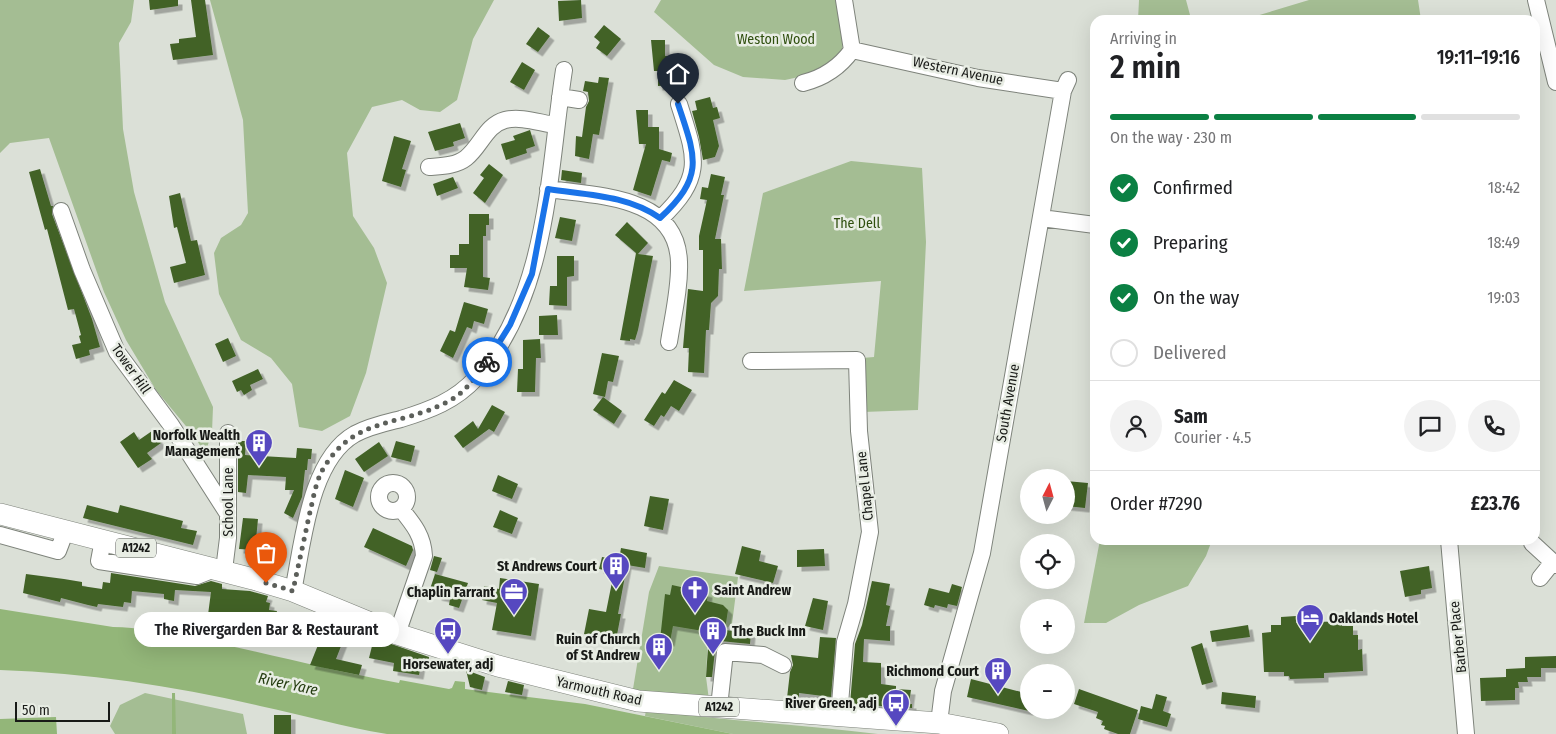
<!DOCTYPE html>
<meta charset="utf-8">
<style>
:root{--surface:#fff;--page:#f2f2f2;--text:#202124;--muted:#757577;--line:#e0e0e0;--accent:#0b8043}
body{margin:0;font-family:"Fira Sans Condensed",sans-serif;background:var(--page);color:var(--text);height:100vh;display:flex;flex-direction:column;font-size:19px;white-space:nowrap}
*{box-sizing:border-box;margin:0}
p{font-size:16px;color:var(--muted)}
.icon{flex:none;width:28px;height:28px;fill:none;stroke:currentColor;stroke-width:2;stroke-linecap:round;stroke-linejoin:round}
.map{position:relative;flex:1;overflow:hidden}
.details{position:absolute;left:1090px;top:15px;width:450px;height:530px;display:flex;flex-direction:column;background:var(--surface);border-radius:15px;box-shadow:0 5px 20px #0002}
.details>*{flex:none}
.needle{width:32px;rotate:6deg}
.buttons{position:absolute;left:1020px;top:469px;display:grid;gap:10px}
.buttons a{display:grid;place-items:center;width:55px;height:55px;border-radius:50%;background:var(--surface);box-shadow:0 5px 20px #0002;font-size:25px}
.scale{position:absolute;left:15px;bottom:12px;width:95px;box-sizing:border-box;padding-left:5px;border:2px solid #181a17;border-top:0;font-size:14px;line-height:18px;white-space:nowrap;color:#181a17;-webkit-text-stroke:4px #e8ede4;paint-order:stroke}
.pin{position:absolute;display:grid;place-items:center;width:42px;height:42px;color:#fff;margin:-51px -21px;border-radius:50% 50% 50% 0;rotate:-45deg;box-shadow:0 0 5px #0007}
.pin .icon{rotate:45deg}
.courier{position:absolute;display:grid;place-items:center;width:50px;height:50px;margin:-25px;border:4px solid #1a73e8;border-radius:50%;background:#fff;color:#222;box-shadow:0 1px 6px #0007}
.bubble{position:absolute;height:35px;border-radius:18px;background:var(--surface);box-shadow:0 5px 20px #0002;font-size:16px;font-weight:600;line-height:35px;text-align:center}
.headline em{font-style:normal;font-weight:600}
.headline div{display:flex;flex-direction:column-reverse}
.headline{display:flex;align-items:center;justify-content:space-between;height:85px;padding:0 20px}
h1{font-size:32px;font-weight:600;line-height:38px}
.bar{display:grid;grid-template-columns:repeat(4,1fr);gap:8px 5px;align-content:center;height:60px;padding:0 20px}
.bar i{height:6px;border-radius:4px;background:var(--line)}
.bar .on{background:var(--accent)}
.bar p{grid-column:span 4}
.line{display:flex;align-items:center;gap:12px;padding:0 20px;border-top:1px solid var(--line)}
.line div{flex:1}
.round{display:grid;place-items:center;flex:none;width:52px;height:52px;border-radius:26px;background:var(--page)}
ol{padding:0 20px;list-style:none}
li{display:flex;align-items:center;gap:15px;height:55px}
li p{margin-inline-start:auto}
li .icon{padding:5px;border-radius:50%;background:var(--accent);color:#fff;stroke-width:4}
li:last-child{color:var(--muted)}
li i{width:28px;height:28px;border:2px solid var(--line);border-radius:50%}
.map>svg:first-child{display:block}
.green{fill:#a4bd93}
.water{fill:#93b679}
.building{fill:#426228;filter:url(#shadow)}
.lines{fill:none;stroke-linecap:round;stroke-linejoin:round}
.minor-casing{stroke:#7e837b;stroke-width:18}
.major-casing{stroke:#7e837b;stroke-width:22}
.minor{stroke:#fff;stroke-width:16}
.major{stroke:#fff;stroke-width:21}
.done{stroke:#5c5f5a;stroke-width:5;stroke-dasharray:0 9}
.route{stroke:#1a73e8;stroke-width:6}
.labels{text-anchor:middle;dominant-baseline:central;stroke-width:5;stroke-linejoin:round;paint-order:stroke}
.shield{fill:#e8ede4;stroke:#565954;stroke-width:1}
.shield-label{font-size:12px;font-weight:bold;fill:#181a17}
.park-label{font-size:14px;fill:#2f4f0e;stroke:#e8ede4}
.street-label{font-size:14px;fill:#181a17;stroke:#e8ede4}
.poi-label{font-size:14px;font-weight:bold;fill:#181a17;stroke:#e8ede4;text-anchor:end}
.water-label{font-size:15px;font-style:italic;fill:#253c11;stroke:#e8ede4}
</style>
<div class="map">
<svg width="1556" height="734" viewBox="0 0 1556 734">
<defs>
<filter id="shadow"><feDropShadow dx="4.5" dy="4.5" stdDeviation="0" flood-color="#0004"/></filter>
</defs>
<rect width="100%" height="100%" fill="#dbe0d7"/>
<path class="green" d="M0,0H134L131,22L119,43L123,129L134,192L165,302L213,407L212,432L205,454L195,437L156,390L126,340L104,292L49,138L10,143L0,153Z
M210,0H494L473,39L457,100L440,112L420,110L402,100L372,107L347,153L353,216L374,248L387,283L366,373L350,416L322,431L299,427L292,384L271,358L241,340L219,294L214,253L221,238L241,225L248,213L243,120Z
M661,0H839L843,54L808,75L785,80L743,77L714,65L654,12Z
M1139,0H1186L1190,15L1214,20H1138Z
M1309,0H1418L1421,20H1243Z
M851,161L922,168L926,242L918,410L863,412L862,358L874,357L881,281L744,291L763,193Z
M1100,540H1212L1206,556L1188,586L1139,605L1106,623H1084Z
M659,566L738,577L732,624L720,633H708L706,677L709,700L658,696L633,689L649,592Z
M145,693L243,714L247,734H115L110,726L120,705Z
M646,710C723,721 801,724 878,734H733L645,716Z"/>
<path class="water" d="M0,609L113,627C138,627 161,633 185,637C257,650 327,670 399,683L400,680L449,689L452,688L455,681L465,682V689L585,704L733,734H387C344,727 303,715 260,706C175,686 87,673 0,670Z
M172,693H175L176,734H172Z
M56,717L57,734H0V719Z"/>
<path class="building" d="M149,0H178V6L150,10Z
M191,0H205L213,55L173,60L170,44L179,43V39L196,37Z
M581,0L582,18L559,21L558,1Z
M604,25L621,39L607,56L596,48L600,42L594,37Z
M538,27L550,36L538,52L526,44Z
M651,40H665V56H671V70H675L676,85L658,86V71H654Z
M522,62L535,70L524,90L510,82Z
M599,77L609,78L599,135L593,134L589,159L575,156L576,136L582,137L586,107L589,101L588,92L583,91L585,81L598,83Z
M710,97L713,108L717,107L720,118L713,120L719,146L715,157L703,160L699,137L692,111L697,110L695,101Z
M636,110H648V127H659V149L672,153L670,162L662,160L651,196L633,190L646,144H639Z
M460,123L465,138L453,142L454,146L435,151L428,132Z
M530,130L535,146L526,149L527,153L506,160L501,144L515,140L513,136Z
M394,136L411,141L402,169L406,170L401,187L382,181Z
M489,164L503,175L485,203L473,193L484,178L480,175Z
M40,169L51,206H53L52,214L92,319L100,347L89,350L90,355L76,359L72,345L81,343L79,336L81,335L74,309L68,310L47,229L45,230L29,172Z
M562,170L582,173L581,183L561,180Z
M711,174L725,177L721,195H724L715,239H721L722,269H719L718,296L711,303L709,330H706L704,373L688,372L689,348H683L688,289L703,291V250H699V236L707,200L700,199L702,187L708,188Z
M453,177L458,188L437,196L433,184Z
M180,193L191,241L197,240L205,275L174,283L170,267L186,263L177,227L174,228L169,196Z
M469,214H489V225H486V236H483V277L490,278L488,290L464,287L467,268H450V255H459V244H469Z
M560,217L576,220L572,241L555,238Z
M627,222L648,243L638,254L653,256L638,330L635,340L630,339V341L620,340L636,253L615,235Z
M557,256H574V276L567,277V306L549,305L550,286H557Z
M464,302L488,309L484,324L474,321L472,329L467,327L453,358L440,351L450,330L455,332Z
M557,315L558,335H539V316Z
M228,338L236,356L223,362L215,344Z
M540,339L541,358H536L535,392H517L518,369H523V340Z
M602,353L619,356L613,382L608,381L605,397L593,394Z
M258,369L263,379L250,385L252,390L244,395L241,390L237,392L232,381Z
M674,380L692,390L679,411L671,406L664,417L661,415L654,426L644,420L662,392L665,394Z
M603,397L622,411L614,424L593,410Z
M492,405L505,412L494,432L489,429L463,448L454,436L473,421L478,429Z
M152,431L161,443L147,453L152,459L138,468L120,442L134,432L139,440Z
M238,441H246L245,455L296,458L297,448L312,449L311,459H308L307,470H305L302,497L293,518L284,513L294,490H285L286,477L248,475L246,493L238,492Z
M396,441L415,446L411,462L391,457Z
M379,442L388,456L364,472L355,459Z
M345,470L364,478L353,507L335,499Z
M498,475L518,484L512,499L492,491Z
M1066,481L1088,483L1085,508L1066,506Z
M650,496L669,499L663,530L644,526Z
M87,505L118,513L120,505L183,521L181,528L197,531L193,545L83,518Z
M500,510L518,518L512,534L493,527Z
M243,518L258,519L255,550L239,549Z
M373,528L412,546L413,550L406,566L364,547Z
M742,546L761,551L759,561L778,566L773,583L735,574Z
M621,548L647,553L645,568L627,565L618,614H621L616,640L584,634L589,609L606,612L614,572L599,569L602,557L619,560Z
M824,549L825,566L797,567V550Z
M434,556L442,558L437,572L430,570Z
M1429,566L1432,588L1421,590V594L1405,597L1400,571Z
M111,573L195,586L211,581L222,584V589L250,591L268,596L266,602L270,603L269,610L277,611L276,615L298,625L296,630L250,618L249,622L232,617L227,638L214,636V631L206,630L211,592L175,590L174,601L164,599V594L132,591L131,603L124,602L123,607L98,604L97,607L88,605L61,598L60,602L23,593L26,574L64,579L82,582V586L102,589L103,582L110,583Z
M435,574L468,583L459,608L449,605L450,599L437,596L438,592L430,589Z
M500,578L539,584L531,636L492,630L497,603L482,600L484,586L499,589Z
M872,581L890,584L886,605L890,606L886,626H890V641L864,639L863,662L881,663V684L896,686V689L911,690L909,704H912V708L850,704L855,644L862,625Z
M952,584L962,587L957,606L948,604L947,608L935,605L934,608L924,605L929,588L949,593Z
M672,585L708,593L707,601L723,605L728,610L725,630L751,633L750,644L720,641L715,651L712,677H706L709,632L673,626L670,642L660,640L665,594L670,595Z
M813,598L828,601L823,630L805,626Z
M1296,616V623L1342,621V626H1353V635H1358V650L1362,649L1363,671L1324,673V678L1290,679L1289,676H1284V672H1264L1262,633L1271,632V625H1281V617Z
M324,620L347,631L336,659L362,665L359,675L310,665L320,640H318Z
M1248,625L1250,637L1212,642L1210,631Z
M820,637L836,638L831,697L799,693V699L787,698L790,672L793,665L791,655L818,658Z
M374,638L429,657L428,665L421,664L419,675L393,671L394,663L369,658Z
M1202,643L1213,682L1202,685L1191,647Z
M1556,656V668H1541V677H1527L1528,682H1518L1519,688H1515V700L1481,701L1480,678L1506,677V669L1525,668V657Z
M466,670L485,677L482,690L470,687Z
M971,679L1029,694V711L967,697Z
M508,681L524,685L522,695L505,692Z
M1079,689L1138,710L1130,734H1118L1104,729L1105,726L1101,725L1103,721L1096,718L1098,712L1074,704Z
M1222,692L1256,696L1255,708L1221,704Z
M1156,694L1167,697L1163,711L1171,714L1167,727L1138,719L1141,706L1152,709Z
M274,715H291V734H274Z"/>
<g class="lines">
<defs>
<path id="minor" d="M1536,0L1556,82
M852,50L978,78L1063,91
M803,83C823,78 840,67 852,50L844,0
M560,97L579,100
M429,167C441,166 456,166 466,158C481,146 486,125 505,120C521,116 540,123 555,125
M548,189C596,196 677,195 679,262C680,288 673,316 669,342
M61,211L82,270L117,352L171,425L228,514
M1041,218L1095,225
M660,219C705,176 696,158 679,104
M751,361L857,360L859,431L870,532L856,604L845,642L839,716
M379 497a14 14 0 1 1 28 0a14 14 0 1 1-28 0Z
M0,535L58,551L66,530
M103,540L99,561L197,576L217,568
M1449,540L1466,734
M1532,543L1556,565
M224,570L228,538V433
M1540,578L1552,563
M293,591C303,544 309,460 355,434C370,426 385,423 401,419C430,410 455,401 476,378C549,294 548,174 564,70
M397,634L424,556C423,536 414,525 401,509
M719,707L725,652L763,655L783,665
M939,723L943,691L982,553L1063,91L1068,80"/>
<path id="major" d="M0,514L253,579L293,591L397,634L498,666L638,701L939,723L998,734"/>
</defs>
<use href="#minor" class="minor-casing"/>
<use href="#major" class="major-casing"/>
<use href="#minor" class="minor"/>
<use href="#major" class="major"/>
</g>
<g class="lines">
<path class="done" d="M266,583L293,591C298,566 304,541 309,516C313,501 315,483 323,469C354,416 400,427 447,402C464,394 476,377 487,362"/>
<path class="route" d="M487,362L510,325L532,274L548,189C587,195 627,195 660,218C705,176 696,158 678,104"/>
</g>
<defs>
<symbol id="building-pin" viewBox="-11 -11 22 30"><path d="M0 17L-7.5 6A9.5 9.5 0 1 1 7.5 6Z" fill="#5648c0" stroke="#e8ede4"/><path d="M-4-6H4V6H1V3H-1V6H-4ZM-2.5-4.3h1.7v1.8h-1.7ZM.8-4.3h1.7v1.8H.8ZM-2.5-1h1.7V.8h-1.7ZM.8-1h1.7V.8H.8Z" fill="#fff"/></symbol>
<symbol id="church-pin" viewBox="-11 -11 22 30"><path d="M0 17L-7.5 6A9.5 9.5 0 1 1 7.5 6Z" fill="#5648c0" stroke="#e8ede4"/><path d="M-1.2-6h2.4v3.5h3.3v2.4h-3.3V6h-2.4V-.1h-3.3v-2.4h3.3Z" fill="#fff"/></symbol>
<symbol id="office-pin" viewBox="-11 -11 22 30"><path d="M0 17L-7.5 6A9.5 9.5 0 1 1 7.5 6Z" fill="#5648c0" stroke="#e8ede4"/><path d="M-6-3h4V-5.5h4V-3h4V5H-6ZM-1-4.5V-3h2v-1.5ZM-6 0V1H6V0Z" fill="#fff"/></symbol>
<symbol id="hotel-pin" viewBox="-11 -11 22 30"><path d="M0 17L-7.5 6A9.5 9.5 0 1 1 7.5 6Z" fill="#5648c0" stroke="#e8ede4"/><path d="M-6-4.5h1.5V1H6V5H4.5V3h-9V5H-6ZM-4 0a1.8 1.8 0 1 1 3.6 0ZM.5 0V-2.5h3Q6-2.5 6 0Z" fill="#fff"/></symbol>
<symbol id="bus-pin" viewBox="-11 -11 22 30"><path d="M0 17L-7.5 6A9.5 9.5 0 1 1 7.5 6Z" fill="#5648c0" stroke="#e8ede4"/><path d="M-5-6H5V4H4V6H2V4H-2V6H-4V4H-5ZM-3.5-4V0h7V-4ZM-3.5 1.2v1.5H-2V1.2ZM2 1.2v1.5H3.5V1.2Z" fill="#fff"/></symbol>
</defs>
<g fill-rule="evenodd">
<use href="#building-pin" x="243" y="427" width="32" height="43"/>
<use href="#building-pin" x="600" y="550" width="32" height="43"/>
<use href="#church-pin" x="679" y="574" width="32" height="43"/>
<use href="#office-pin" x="498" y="576" width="32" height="43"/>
<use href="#hotel-pin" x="1294" y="602" width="32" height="43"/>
<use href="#bus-pin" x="432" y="615" width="32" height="43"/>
<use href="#building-pin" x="697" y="615" width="32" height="43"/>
<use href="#building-pin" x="643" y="631" width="32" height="43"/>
<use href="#building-pin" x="982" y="655" width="32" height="43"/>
<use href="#bus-pin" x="880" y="687" width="32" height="43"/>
</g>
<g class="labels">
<g class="shield">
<rect x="116" y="538.5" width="40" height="19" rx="4"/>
<rect x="699" y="697.5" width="40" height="19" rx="4"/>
</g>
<g class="shield-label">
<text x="136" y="548">A1242</text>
<text x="719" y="707">A1242</text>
</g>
<g class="park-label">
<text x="776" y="39">Weston Wood</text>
<text x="857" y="223">The Dell</text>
</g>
<g class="street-label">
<text transform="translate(958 71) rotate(12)">Western Avenue</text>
<text transform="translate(131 369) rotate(55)">Tower Hill</text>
<text transform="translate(1008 403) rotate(-80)">South Avenue</text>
<text transform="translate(865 486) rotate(-96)">Chapel Lane</text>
<text transform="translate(228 502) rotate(-90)">School Lane</text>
<text transform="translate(1458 637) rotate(-96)">Barber Place</text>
<text transform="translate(599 691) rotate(13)">Yarmouth Road</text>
</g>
<g class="poi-label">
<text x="240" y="435">Norfolk Wealth<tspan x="240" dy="16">Management</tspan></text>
<text x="597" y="566">St Andrews Court</text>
<text x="714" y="590" text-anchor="start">Saint Andrew</text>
<text x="495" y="592">Chaplin Farrant</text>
<text x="1329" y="618" text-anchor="start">Oaklands Hotel</text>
<text x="732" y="631" text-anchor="start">The Buck Inn</text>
<text x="640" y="639">Ruin of Church<tspan x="640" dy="16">of St Andrew</tspan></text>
<text x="448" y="664" text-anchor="middle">Horsewater, adj</text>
<text x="979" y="671">Richmond Court</text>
<text x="877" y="703">River Green, adj</text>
</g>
<g class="water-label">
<text transform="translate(288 684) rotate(12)">River Yare</text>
</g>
</g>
</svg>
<div class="buttons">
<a><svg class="needle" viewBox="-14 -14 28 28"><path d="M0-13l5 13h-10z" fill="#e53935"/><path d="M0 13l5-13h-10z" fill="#757577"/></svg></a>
<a><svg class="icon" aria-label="locate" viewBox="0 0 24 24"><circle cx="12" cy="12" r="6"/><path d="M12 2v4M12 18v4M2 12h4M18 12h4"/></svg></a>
<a>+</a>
<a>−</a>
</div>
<div class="scale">50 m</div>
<div class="pin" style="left:266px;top:583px;background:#ea580c"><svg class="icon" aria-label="bag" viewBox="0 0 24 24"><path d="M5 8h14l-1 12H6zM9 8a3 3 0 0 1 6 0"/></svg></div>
<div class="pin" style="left:678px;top:104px;background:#1f2937"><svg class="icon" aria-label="home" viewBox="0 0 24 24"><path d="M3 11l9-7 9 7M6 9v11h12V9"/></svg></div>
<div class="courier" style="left:487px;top:362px"><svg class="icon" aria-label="bike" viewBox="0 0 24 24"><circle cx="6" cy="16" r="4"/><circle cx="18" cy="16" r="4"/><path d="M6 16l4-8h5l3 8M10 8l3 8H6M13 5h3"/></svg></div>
<div class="bubble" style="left:134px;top:612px;width:265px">The Rivergarden Bar &amp; Restaurant</div>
<section class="details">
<div class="headline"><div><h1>2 min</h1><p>Arriving in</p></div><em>19:11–19:16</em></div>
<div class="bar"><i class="on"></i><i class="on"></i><i class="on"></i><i></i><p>On the way · 230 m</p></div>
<ol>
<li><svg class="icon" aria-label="check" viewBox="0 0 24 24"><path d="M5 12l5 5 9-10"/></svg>Confirmed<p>18:42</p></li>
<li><svg class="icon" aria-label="check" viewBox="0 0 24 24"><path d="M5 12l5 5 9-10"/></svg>Preparing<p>18:49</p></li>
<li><svg class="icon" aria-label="check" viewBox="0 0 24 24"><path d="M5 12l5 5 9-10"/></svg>On the way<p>19:03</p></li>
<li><i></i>Delivered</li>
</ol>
<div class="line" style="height:90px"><a class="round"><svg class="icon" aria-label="person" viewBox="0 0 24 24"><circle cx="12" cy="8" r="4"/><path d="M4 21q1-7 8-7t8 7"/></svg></a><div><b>Sam</b><p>Courier · 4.5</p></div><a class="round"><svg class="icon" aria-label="chat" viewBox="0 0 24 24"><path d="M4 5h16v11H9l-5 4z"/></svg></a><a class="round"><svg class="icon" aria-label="phone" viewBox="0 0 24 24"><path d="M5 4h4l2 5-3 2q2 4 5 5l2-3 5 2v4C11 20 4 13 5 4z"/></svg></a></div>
<div class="line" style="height:65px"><div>Order #7290</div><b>£23.76</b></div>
</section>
</div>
